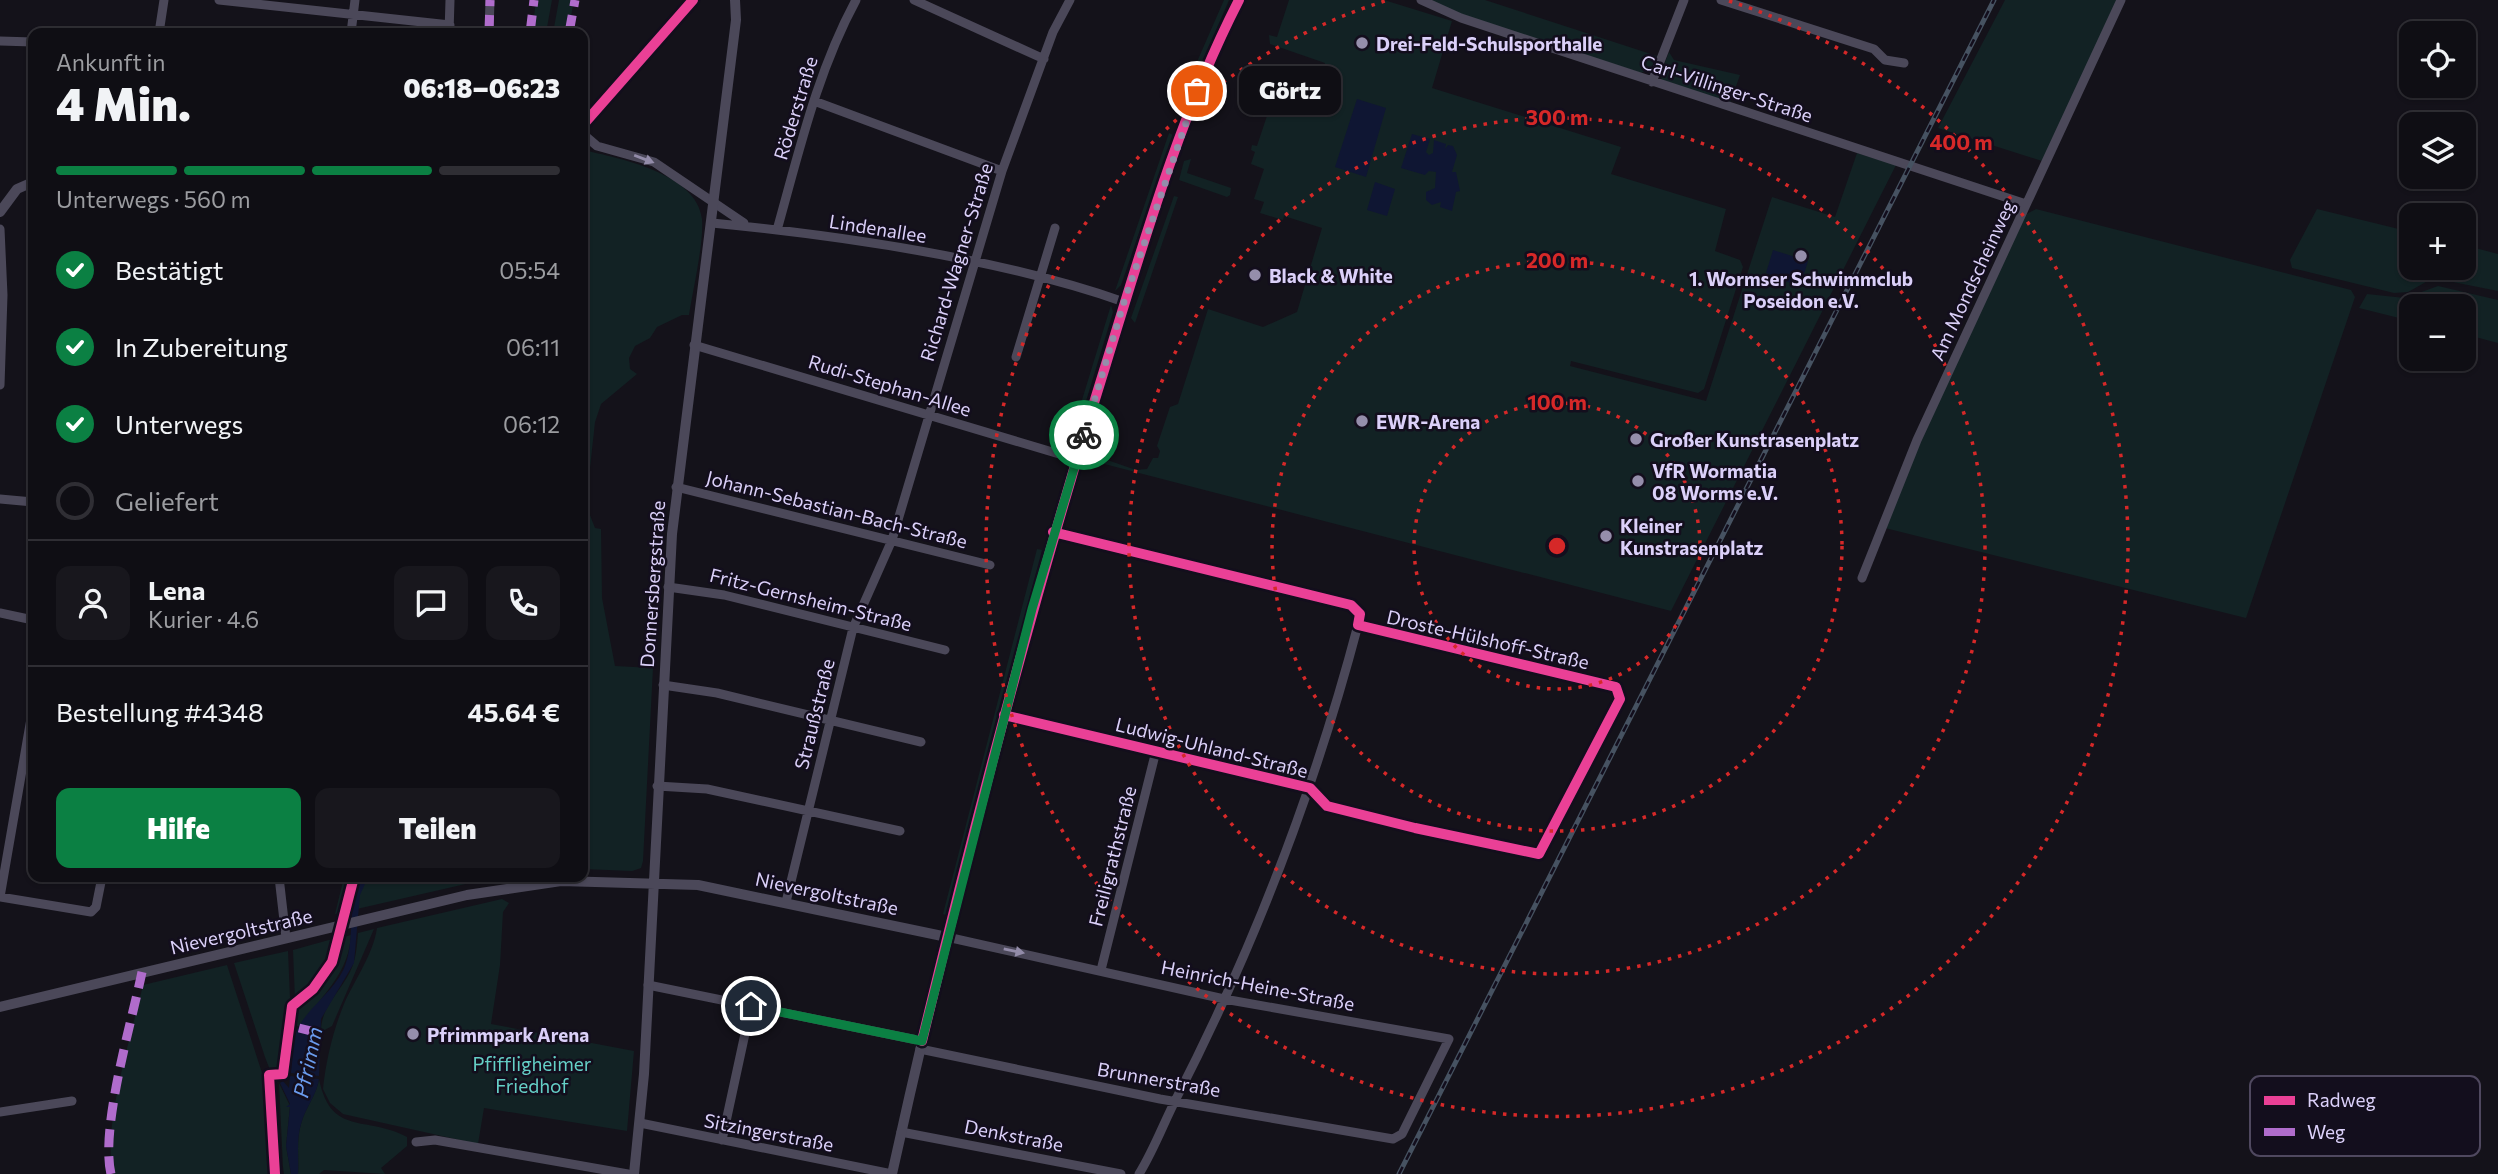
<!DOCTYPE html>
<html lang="de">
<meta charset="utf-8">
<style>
:root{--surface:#0f0e14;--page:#18171d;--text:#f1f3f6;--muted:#9b9ca0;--line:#2f2e34;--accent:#0b8043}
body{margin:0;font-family:Commissioner,sans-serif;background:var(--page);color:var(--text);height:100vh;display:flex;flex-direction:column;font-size:26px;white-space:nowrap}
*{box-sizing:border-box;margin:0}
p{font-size:23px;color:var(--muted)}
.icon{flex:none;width:38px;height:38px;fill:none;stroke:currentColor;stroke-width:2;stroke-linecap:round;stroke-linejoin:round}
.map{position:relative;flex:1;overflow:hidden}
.panel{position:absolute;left:28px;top:28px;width:560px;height:854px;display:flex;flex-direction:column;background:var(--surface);border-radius:14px;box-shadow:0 2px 5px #0004,0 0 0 2px var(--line)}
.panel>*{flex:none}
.controls{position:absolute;left:2399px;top:21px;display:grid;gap:14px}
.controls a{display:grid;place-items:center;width:77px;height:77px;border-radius:14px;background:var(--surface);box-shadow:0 2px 5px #0004,0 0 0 2px var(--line);font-size:35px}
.pin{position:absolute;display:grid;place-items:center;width:60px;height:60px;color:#fff;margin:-30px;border:4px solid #fff;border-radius:50%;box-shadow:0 2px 7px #0007}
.courier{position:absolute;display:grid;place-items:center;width:70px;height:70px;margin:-35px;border:5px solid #0b8043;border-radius:50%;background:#fff;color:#222;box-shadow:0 2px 9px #0007}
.bubble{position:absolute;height:49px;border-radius:14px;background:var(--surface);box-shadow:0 2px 5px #0004,0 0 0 2px var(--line);font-size:23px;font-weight:800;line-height:49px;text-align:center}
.headline em{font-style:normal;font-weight:800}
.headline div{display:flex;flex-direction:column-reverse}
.headline{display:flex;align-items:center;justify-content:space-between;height:119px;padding:0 28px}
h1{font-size:46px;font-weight:800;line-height:52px}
.bar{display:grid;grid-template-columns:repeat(4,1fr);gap:10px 7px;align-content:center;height:84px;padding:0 28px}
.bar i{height:9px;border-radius:5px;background:var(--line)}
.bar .active{background:var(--accent)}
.bar p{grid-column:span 4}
.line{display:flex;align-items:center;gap:18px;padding:0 28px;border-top:2px solid var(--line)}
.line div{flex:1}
.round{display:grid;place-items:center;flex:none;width:74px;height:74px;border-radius:14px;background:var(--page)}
ol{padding:0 28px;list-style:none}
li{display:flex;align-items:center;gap:21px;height:77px}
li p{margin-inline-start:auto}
li .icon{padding:7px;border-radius:50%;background:var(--accent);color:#fff;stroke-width:4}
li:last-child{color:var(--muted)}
li i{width:38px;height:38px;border:4px solid var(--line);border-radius:50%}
.cta{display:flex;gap:14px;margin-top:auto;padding:14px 28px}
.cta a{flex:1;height:80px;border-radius:14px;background:var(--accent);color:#fff;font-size:28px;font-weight:800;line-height:80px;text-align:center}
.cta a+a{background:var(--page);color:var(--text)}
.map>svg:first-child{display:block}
.green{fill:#122224}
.water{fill:#0f1633}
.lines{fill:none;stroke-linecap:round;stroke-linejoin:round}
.minor{stroke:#4b4859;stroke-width:9}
.tertiary{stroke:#4b4859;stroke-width:10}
.rail-casing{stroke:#465261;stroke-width:5}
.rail{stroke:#130e1d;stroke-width:2.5;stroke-dasharray:8;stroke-linecap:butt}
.quiet{stroke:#b06ccc;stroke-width:9;stroke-dasharray:18 9;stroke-linecap:butt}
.cycleway-casing{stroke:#130e1d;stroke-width:15}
.cycleway{stroke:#ea4096;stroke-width:10}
.oneway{fill:#938ca9}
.done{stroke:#958eab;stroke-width:7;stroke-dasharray:0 12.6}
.route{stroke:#0b8043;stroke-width:9}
.ring{fill:none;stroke:#d62828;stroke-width:3.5;stroke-dasharray:3.5 7}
.poi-dot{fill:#958eab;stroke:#130e1d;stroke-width:2.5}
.labels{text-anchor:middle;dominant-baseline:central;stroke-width:5;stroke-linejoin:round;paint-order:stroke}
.poi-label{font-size:19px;font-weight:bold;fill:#dbd0f9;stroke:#130e1d;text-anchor:start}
.street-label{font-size:19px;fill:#dbd0f9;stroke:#130e1d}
.park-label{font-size:19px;fill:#65d0c7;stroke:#130e1d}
.water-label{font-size:21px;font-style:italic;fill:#6a9bed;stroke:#130e1d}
.key{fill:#130e1d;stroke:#4f485f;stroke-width:2}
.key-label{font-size:19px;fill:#dbd0f9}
.centre{fill:#d62828;stroke:#130e1d;stroke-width:3.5}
.ring-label{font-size:21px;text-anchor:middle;font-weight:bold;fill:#d62828;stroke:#130e1d;stroke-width:5;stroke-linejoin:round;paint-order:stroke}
</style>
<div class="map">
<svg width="2498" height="1174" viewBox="0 0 2498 1174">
<rect width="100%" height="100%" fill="#14121a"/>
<path class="green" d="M536,0H552L546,33H532Z
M559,0H574L568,33H553Z
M1224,0H1229L1184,105L1179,103Z
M1289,0H1384L1452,21L1432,88L1621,147L1611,174L1726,209L1715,251L1740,260L1743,267L1704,389L1698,393L1571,361L1570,366L1706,401L1772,197L1835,217L1857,153L1896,165L1671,611L1089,460L1096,456L1136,470L1147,469L1153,458H1158L1160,451L1157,446L1170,407L1178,404L1208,309L1263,327L1297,312L1322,228L1284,216L1283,220L1260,213L1264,202L1254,199L1264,169L1251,164L1255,152L1251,150L1252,145L1257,146L1271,104L1283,108L1293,77L1317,85L1325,63L1270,44L1269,35L1277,37Z
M1431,0H1485L1657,56L1651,68L1641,73L1463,16Z
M2005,0H2118L2042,161L1938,128Z
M1669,52L1674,60L1740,75L1730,103L1662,80L1660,75Z
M1169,133L1173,135L1121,285L1115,291Z
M583,150C618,158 697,173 702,219C704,243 693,289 689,315H682L657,327L650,338L635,346L629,358L630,369L637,374L601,404L595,422L586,505L595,528L601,529L602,598L615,666L653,668L643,861L641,868L632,871L583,869Z
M1191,159L1187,173L1231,188L1230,195L1227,197L1179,180L1184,161Z
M1174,196L1178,197L1135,323L1131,318Z
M2036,209L2351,290L2355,297L2246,618L1885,528L1909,466L2025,215Z
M2317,209L2411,232L2412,268H2464V245L2498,254V291L2433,278L2408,292L2394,293L2292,268L2290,260Z
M2438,286L2498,300V343L2464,334V306H2412L2411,321L2359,308L2367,294L2405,298Z
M1111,305L1113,312L1073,444L1067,449Z
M1037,549L1042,550L946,915L943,914Z
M344,877H496L335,914Z
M502,899L509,903L503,912L500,965L491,1024L634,1051L627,1131L484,1108L478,1144L343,1114L330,1103L323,1089C326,1060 333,1031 344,1004C355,979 373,955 377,928Z
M374,929L332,1026L321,1032C321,1006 339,994 350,972C356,959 357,947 358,933Z
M351,935C349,974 321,996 300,1027L292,1023C295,999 306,1001 320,984C331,970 336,955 340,938Z
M336,938C332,963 319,989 295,1000L293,950Z
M288,951L290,998L282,1067L275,1072L270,1070L265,1057L234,963Z
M227,965L265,1082L271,1174H114C100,1134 133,1029 143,985Z
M319,1079C331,1137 366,1115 407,1137V1146L381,1168L385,1174L324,1170L319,1174H298C299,1158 296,1140 301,1124C305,1108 317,1094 319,1079Z
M279,1083L290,1106L286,1146L291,1174H284L283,1167Z"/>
<path class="water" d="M1357,99L1386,108L1366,177L1335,167Z
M1412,134L1430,139L1426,152L1429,155L1433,153L1434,140L1446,144L1445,149L1448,145L1453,146L1457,155L1452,172H1456L1460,191L1456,192L1452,211L1440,207L1441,202L1432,205L1426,200V192L1435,188L1436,172L1429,171L1425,175L1401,168Z
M1375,182L1395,189L1387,216L1367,210Z
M1773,250L1808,261L1800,287L1766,273Z
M361,877H368L360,895L354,963L321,1019L319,1076L291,1073C292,1060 291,1043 297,1030C307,1008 335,991 345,966C356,937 346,904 361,877Z
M290,1076L319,1079C317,1095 305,1108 301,1124C296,1141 299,1157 298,1174H291L286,1146L290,1107H286L290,1104L280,1083L283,1081L289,1088Z"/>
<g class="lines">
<path class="minor" d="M219,0L450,25
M914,0L1044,59
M1421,0L1461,18L2026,204
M1721,0L1874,49L1885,60L1904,63
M159,33L164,0
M351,33L355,0
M449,33L450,0
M489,33L490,0
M0,41L33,42
M1652,82L1684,0
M814,101L1002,171
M583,134L597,146L654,162L744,223
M712,223C844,236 999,258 1124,302
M0,229L3,295L0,385
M777,230C799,152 817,72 856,0
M694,345L1076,459
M1016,357L1055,228
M676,487L990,565
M0,499L33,502
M1862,578L1917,440L2121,0
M668,587L724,595L945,650
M0,613L33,620
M663,685L717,693L921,742
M1004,715L1310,788L1327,806L1415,828L1539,854L1620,699L1616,687L1358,625L1360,614L1351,605L1053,532
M657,786L707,789L900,831
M279,877L286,938
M0,897L33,707
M0,897L91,912L96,907L102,877
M786,902L853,628L892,540L1002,171L1053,32L1070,0
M1101,970L1156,751
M648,985L922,1041
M920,1049L1160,1099L1393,1139L1402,1134L1449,1039L1224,999L947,937
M0,1112L72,1101
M640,1123L892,1174
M901,1132L1121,1174
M722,1140L751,1006
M416,1142L435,1140L628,1174
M1139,1174C1154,1150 1164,1122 1177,1097C1254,947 1315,788 1358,625"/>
<path class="tertiary" d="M583,125L693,0
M0,212L17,189L33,182
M0,1007L467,895L561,881L698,885L947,937
M634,1174L644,1074L672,534L736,20L735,0
M892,1174C951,907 1019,642 1100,382C1141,253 1177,120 1239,0"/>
<defs>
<path id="rail" d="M1399,1174L1994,0"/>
</defs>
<use href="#rail" class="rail-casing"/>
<use href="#rail" class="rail"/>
<path class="quiet" d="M489,33L490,0
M530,33L534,0
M569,33L575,0
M299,1028L319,1033
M111,1174C100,1128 132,1021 142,972"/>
<defs>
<path id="cycleway" d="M583,125L693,0
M1004,715L1310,788L1327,806L1415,828L1539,854L1620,699L1616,687L1358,625L1360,614L1351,605L1053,532
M922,1041C977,813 1036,588 1106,364C1144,241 1180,115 1239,0
M275,1174L269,1075L283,1074L292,1006L313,989L332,962L354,877"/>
</defs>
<use href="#cycleway" class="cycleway-casing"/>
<use href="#cycleway" class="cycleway"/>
</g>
<defs><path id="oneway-solid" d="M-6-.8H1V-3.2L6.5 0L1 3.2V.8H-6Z" transform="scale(1.75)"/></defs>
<g class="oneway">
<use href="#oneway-solid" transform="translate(644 159) rotate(21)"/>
<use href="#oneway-solid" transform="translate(1014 951) rotate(12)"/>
</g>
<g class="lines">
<path class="done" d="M1084,435L1124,302L1197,91"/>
<path class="route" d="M751,1006L922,1041L1032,609L1084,435"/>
</g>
<g class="ring">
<circle cx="1557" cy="546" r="143"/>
<circle cx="1557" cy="546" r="285"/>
<circle cx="1557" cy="546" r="428"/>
<path d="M1729 1A571 571 0 1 1 1385 1"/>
</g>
<g class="poi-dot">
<circle cx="1362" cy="43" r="7"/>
<circle cx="1801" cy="256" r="7"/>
<circle cx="1255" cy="275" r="7"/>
<circle cx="1362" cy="421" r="7"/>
<circle cx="1636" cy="439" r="7"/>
<circle cx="1638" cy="481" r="7"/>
<circle cx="1606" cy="536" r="7"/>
<circle cx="413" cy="1034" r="7"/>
</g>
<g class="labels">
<g class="poi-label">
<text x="1376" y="43">Drei-Feld-Schulsporthalle</text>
<text x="1269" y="275">Black &amp; White</text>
<text x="1801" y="278" text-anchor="middle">1. Wormser Schwimmclub<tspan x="1801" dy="22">Poseidon e.V.</tspan></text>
<text x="1376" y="421">EWR-Arena</text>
<text x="1650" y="439">Großer Kunstrasenplatz</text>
<text x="1652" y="470">VfR Wormatia<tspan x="1652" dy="22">08 Worms e.V.</tspan></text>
<text x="1620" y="525">Kleiner<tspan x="1620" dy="22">Kunstrasenplatz</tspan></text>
<text x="427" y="1034">Pfrimmpark Arena</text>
</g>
<g class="street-label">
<text transform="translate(1727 88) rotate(18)">Carl-Villinger-Straße</text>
<text transform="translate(795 108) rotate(-73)">Röderstraße</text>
<text transform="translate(878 228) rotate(9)">Lindenallee</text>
<text transform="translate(956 262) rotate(-73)">Richard-Wagner-Straße</text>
<text transform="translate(1972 280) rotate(-65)">Am Mondscheinweg</text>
<text transform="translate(890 385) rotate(17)">Rudi-Stephan-Allee</text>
<text transform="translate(837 509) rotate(14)">Johann-Sebastian-Bach-Straße</text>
<text transform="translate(652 584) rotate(-86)">Donnersbergstraße</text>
<text transform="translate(811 599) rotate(14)">Fritz-Gernsheim-Straße</text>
<text transform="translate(1488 639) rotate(13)">Droste-Hülshoff-Straße</text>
<text transform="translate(814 714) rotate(-76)">Straußstraße</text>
<text transform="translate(1212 747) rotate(14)">Ludwig-Uhland-Straße</text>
<text transform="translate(1112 856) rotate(-76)">Freiligrathstraße</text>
<text transform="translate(827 893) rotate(12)">Nievergoltstraße</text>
<text transform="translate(241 931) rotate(-13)">Nievergoltstraße</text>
<text transform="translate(1258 985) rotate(11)">Heinrich-Heine-Straße</text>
<text transform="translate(1159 1079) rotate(10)">Brunnerstraße</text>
<text transform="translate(769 1132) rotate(11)">Sitzingerstraße</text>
<text transform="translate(1014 1135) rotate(11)">Denkstraße</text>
</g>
<g class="park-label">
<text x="532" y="1063">Pfiffligheimer<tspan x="532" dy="22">Friedhof</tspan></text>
</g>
<g class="water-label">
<text transform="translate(307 1062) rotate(-78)">Pfrimm</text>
</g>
</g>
<rect x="2250" y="1076" width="230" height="80" rx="10" class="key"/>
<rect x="2264" y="1096" width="31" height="9" fill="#ea4096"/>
<rect x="2264" y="1128" width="31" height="8" fill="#b06ccc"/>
<g class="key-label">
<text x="2307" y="1107">Radweg</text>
<text x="2307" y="1139">Weg</text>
</g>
<circle cx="1557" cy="546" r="10" class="centre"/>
<g class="ring-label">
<text x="1557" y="125">300 m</text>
<text x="1961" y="150">400 m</text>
<text x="1557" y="268">200 m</text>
<text x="1557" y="410">100 m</text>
</g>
</svg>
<div class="controls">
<a><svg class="icon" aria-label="locate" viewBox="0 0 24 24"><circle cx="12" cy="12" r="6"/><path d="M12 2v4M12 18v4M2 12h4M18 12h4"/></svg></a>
<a><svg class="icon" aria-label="layers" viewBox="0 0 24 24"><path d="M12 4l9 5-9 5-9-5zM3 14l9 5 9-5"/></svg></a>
<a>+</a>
<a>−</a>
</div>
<div class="pin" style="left:1197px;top:91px;background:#ea580c"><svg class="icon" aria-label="bag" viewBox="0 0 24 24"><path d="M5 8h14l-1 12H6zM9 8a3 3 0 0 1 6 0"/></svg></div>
<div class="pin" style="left:751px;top:1006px;background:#1f2937"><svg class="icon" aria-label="home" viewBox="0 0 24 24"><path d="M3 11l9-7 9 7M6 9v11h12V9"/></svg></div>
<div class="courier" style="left:1084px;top:435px"><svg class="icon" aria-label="bike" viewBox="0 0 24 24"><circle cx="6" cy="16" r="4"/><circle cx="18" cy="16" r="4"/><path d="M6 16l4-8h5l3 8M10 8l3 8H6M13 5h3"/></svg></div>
<div class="bubble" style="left:1239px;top:66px;width:102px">Görtz</div>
<section class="panel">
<div class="headline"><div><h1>4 Min.</h1><p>Ankunft in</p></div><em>06:18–06:23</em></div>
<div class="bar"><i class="active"></i><i class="active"></i><i class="active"></i><i></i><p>Unterwegs · 560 m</p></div>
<ol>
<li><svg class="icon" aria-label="check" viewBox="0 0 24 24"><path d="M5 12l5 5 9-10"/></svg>Bestätigt<p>05:54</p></li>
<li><svg class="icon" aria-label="check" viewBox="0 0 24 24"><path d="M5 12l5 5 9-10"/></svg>In Zubereitung<p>06:11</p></li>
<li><svg class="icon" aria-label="check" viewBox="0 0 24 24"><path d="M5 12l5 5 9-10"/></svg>Unterwegs<p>06:12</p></li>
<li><i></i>Geliefert</li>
</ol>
<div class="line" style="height:126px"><a class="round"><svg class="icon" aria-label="person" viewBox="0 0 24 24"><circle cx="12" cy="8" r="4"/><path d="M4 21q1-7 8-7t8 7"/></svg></a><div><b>Lena</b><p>Kurier · 4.6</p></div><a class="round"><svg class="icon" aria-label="chat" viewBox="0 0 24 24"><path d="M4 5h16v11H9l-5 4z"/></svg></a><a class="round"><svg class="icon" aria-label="phone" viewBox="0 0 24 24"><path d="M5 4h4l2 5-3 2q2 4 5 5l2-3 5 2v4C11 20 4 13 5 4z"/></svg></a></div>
<div class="line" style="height:91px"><div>Bestellung #4348</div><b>45.64 €</b></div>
<div class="cta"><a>Hilfe</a><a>Teilen</a></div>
</section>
</div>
